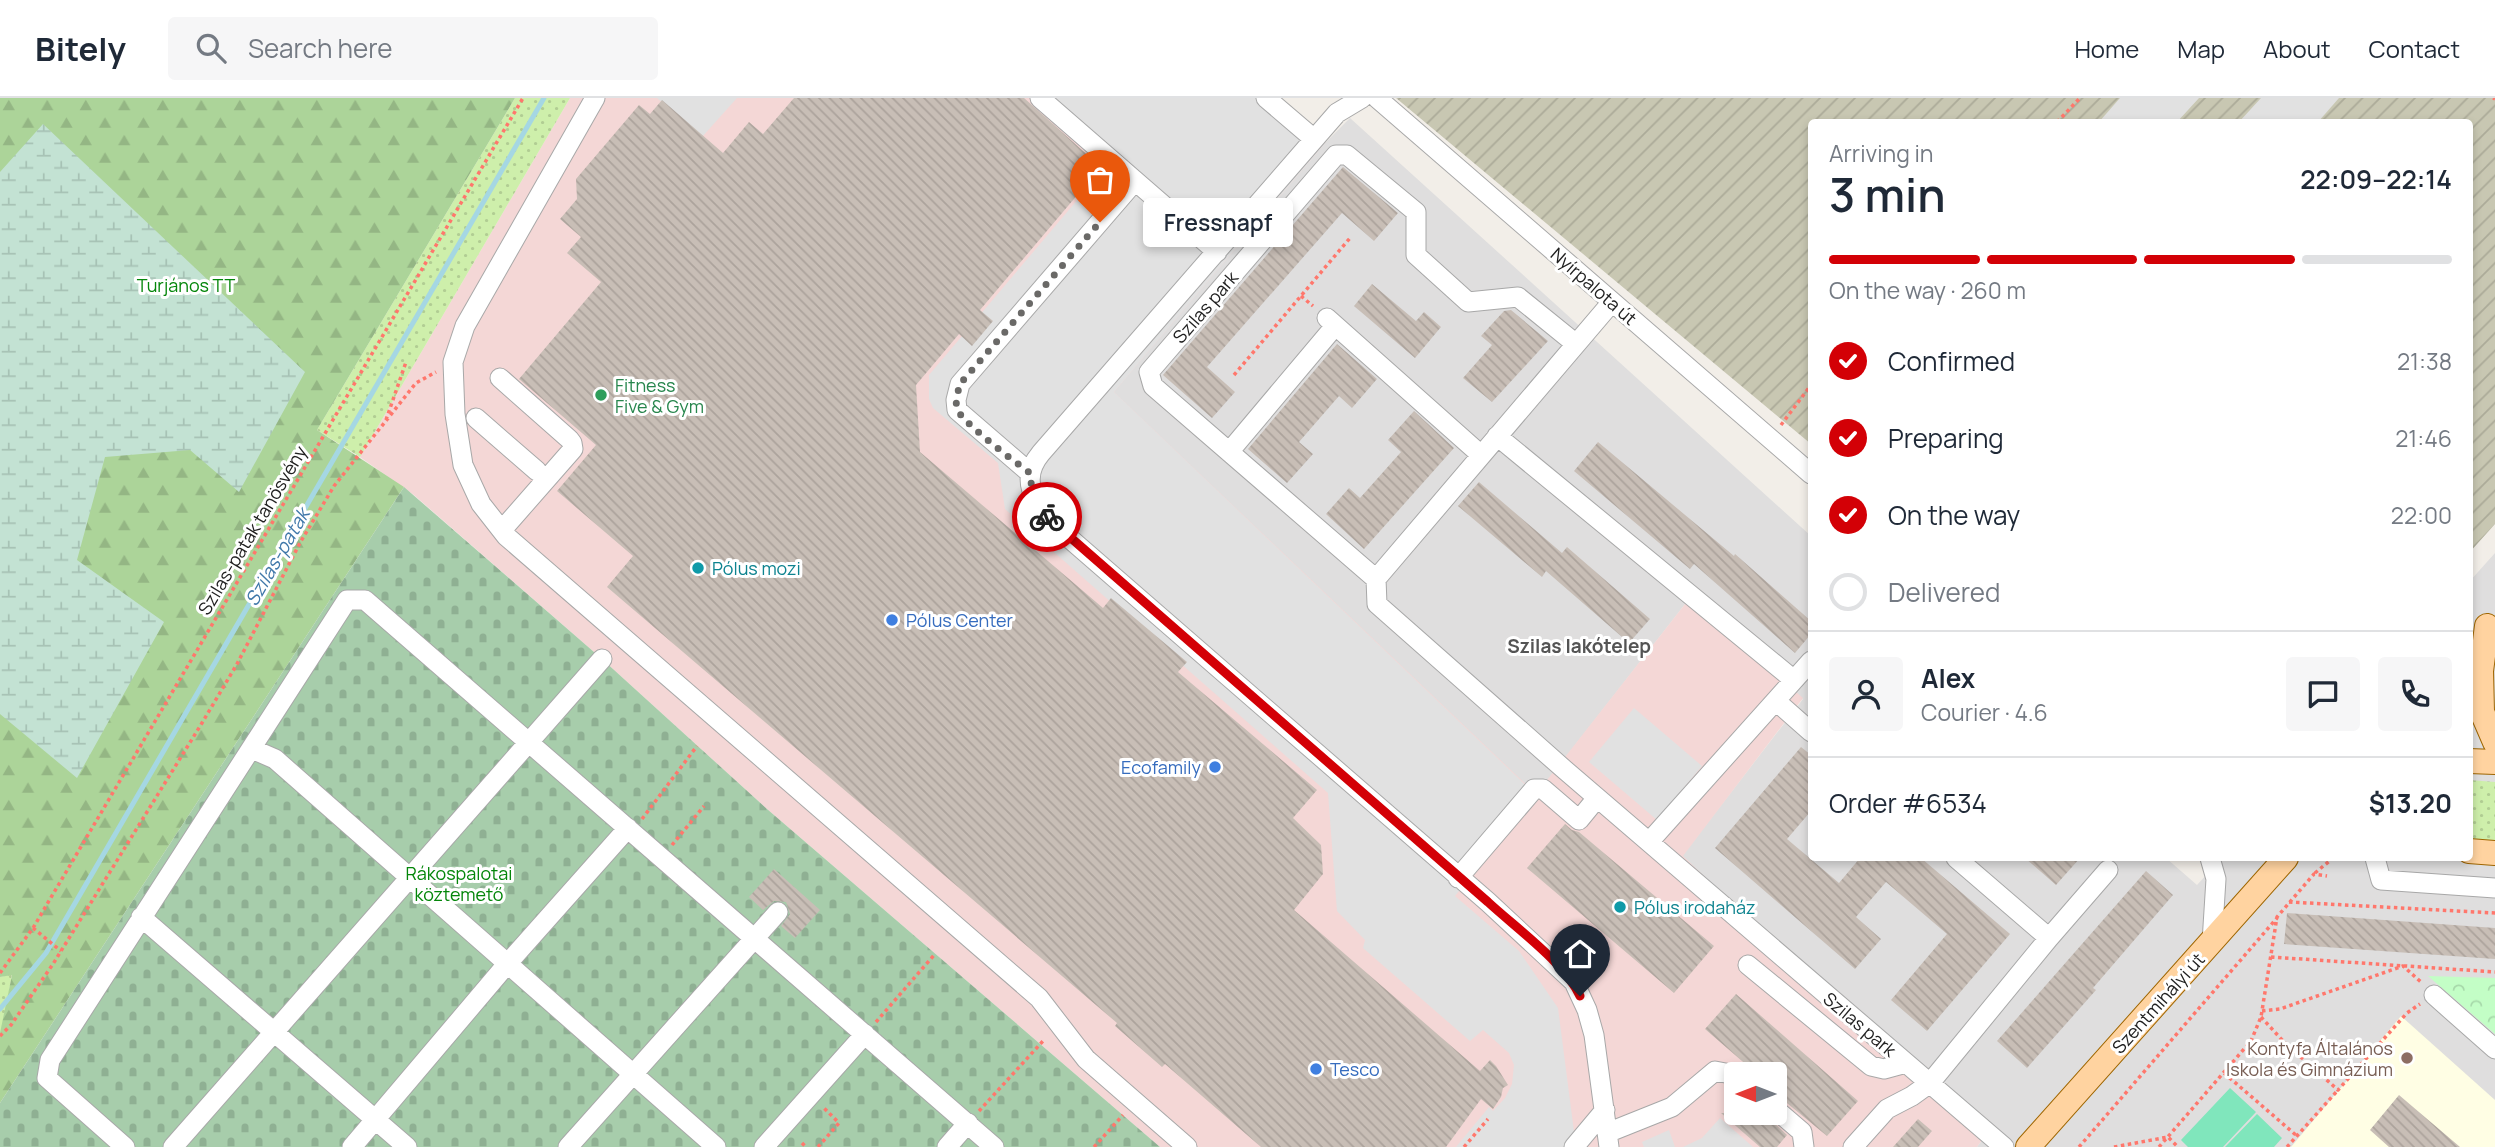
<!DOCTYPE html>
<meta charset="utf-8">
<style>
:root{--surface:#fff;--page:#f6f6f7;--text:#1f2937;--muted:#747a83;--line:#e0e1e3;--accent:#d30006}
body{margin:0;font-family:Manrope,sans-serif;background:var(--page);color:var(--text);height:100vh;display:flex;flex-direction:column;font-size:26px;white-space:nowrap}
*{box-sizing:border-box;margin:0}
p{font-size:23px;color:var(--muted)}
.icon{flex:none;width:38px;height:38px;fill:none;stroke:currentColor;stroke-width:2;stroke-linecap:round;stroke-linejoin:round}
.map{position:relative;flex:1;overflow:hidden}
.sheet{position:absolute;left:1808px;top:21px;width:665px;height:742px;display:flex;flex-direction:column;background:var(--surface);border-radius:7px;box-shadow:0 4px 10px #0003}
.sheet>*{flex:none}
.needle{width:46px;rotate:270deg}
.tools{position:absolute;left:1724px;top:964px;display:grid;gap:14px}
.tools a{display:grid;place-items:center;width:63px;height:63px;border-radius:7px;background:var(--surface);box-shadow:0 4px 10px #0003;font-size:35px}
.pin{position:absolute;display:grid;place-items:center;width:60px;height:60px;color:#fff;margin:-72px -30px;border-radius:50% 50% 50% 0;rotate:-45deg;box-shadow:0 0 7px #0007}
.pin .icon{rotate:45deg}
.courier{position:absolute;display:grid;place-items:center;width:70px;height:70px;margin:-35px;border:5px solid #d30006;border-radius:50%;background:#fff;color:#222;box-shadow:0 2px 9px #0007}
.bubble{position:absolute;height:49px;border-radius:7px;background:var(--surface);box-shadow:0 4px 10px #0003;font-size:23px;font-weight:600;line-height:49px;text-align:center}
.headline em{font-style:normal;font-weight:600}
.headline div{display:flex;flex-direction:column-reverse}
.headline{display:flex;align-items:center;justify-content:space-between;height:119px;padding:0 21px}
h1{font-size:46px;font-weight:600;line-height:52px}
.bar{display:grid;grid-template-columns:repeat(4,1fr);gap:10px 7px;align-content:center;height:84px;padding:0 21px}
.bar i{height:9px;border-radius:5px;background:var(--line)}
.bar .current{background:var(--accent)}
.bar p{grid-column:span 4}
.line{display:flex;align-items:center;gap:18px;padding:0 21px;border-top:2px solid var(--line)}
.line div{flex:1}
.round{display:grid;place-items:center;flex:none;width:74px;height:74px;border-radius:7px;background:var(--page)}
ol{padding:0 21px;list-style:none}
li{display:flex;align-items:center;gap:21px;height:77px}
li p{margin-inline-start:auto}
li .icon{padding:7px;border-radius:50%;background:var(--accent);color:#fff;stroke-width:4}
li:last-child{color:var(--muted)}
li i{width:38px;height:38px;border:4px solid var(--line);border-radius:50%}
header{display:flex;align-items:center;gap:42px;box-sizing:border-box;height:98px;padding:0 35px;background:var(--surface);border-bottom:2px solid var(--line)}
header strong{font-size:33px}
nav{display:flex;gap:38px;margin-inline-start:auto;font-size:24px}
.search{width:490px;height:63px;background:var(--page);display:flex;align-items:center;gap:18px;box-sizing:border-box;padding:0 24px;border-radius:7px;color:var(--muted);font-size:26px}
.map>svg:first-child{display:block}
.residential{fill:#dfdede}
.commercial{fill:#f4d7d6;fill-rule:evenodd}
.education{fill:#fffee4}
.construction{fill:url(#construction-furrows)}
.grass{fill:url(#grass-dots)}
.forest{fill:url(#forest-firs)}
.wetland{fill:url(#wetland-marsh)}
.cemetery{fill:url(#cemetery-stones)}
.park{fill:url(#park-crowns)}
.pitch{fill:#80e6bc}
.parking{fill:#e1e1e1}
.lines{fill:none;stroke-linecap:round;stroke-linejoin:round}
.stream{stroke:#a5d7e3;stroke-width:5}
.building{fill:url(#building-back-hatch)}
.minor-casing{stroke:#a8a8a8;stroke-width:21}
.major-casing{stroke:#9f6600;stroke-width:26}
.path{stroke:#ff776c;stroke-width:3.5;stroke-dasharray:3.5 3.5;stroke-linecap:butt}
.minor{stroke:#fff;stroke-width:19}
.major{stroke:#ffd3a0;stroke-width:24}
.done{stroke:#6a6967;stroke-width:7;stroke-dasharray:0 12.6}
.route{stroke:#d30006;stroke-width:9}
.leisure-dot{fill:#2e9e5b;stroke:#fff;stroke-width:2.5}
.culture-dot{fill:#0f9aa8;stroke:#fff;stroke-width:2.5}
.shop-dot{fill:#3f7fe0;stroke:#fff;stroke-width:2.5}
.education-dot{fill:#8d6e63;stroke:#fff;stroke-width:2.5}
.labels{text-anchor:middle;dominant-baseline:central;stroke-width:6;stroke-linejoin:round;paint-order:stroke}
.park-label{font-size:18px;fill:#04860a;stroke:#fff}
.street-label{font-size:18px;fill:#212121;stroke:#fff}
.leisure-label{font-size:18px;fill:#27864d;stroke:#fff;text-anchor:start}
.culture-label{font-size:18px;fill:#0d838f;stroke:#fff;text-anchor:start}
.shop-label{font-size:18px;fill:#366cbe;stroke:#fff;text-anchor:start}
.education-label{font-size:18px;fill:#785e54;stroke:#fff;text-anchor:end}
.water-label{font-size:19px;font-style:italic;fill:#4078a9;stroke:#fff}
.neighbourhood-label{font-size:19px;font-weight:bold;fill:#545454;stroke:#fff}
</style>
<header>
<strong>Bitely</strong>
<div class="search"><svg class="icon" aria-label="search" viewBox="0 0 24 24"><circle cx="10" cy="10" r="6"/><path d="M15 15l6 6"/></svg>Search here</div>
<nav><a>Home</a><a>Map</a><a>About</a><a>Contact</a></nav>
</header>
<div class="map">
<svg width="2495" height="1049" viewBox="0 0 2495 1049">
<defs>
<pattern id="construction-furrows" width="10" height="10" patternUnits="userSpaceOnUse" patternTransform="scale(1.75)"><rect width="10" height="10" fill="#c8c7b2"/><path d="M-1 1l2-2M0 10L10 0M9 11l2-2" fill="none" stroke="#acab99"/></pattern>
<pattern id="grass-dots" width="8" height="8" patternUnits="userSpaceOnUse" patternTransform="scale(1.75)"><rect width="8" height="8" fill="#ceefab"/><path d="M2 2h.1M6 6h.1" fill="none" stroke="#b1cd93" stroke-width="1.8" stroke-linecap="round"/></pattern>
<pattern id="forest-firs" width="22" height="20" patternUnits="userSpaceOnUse" patternTransform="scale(1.75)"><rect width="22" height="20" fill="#acd499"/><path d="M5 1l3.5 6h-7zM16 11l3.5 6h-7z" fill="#94b684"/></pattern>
<pattern id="wetland-marsh" width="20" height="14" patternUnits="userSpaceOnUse" patternTransform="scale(1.75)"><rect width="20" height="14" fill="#c3e2d3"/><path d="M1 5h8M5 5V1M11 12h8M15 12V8" fill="none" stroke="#a7c2b5"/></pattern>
<pattern id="cemetery-stones" width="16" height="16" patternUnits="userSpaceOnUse" patternTransform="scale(1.75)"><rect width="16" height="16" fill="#a7cdab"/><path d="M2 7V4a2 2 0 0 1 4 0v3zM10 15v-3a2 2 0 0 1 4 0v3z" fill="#8fb093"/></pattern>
<pattern id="park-crowns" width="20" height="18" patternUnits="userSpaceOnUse" patternTransform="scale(1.75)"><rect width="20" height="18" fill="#c3fec6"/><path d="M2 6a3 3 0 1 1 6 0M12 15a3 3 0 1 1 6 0" fill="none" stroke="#a7d9aa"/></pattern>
<pattern id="building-back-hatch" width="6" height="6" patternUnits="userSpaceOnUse" patternTransform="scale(1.75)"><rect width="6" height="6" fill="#c8beb6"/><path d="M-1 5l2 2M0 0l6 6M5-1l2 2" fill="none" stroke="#aca39c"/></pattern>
</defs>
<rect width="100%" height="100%" fill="#f2eee8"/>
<path class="residential" d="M1350,20L1811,438V760H2166L2197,787L2222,760H2469V484L2495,455V1049H1977L1982,1042L1682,758L1803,601L1689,501L1536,697L1113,294L1326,44Z"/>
<path class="commercial" d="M570,0H1274L1326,44L1114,294L1536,696L1689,501L1803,600L1683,758L1982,1042L1977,1049H1160L767,711L602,561L414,397L360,359ZM1736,976H1774V1015H1736Z"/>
<path class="education" d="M2401,918L2495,1002V1049H2291Z"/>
<path class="construction" d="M1396,0H2495V426L2469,455V24H1811V346Z"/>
<path class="grass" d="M515,0H570L360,359L317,332Z
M2469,682L2495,684V749L2469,747Z
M12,876L2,934L0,935V879Z"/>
<path class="forest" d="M0,0H515L317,332L404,389L0,1005V935L12,877L0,879Z"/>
<path class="wetland" d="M43,26L305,274L239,394L190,352L105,359L77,462L164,524L77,680L0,616V74Z"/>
<path class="cemetery" d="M404,389L602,561L767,711L1160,1049H0V1005Z"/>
<path class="park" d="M2428,878L2495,880V936Z"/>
<path class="pitch" d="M2230,990L2256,1014L2223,1049H2188L2181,1042Z
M2257,1016L2282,1040L2274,1049H2225Z"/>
<path class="parking" d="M657,0H737L702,39Z
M1043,0H1274L1326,44L1114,294L1536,697L1455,798L1519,853L1558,910L1576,1049H1456L1489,1009L1493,1013L1505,1000L1512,986L1514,967L1509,955L1483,932L1470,943L1363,850L1365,842L1337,813L1328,695L1005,411L998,365L933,310L929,301V277L1112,61Z
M2120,0H2199L2177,24H2099Z
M2261,0H2339L2318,24H2239Z
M1634,610L1702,668L1657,722L1589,664Z
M1720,1020L1753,1049H1683L1702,1040Z
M1669,1032L1675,1049H1644L1642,1044Z"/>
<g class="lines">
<path class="stream" d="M0,911L46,855L544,0"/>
</g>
<path class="building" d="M794,0H1024L1101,69L980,212L993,223L972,248L959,236L916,287L920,354L1103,510L1111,500L1187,564L1178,574L1317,692L1293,720L1321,747L1323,776L1294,812L1480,973L1490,962L1496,968L1508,987L1503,990L1501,999L1493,1011L1481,1001L1446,1049H1261L1165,966L1162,969L1115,928L1117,925L607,489L633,458L557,393L596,347L519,281L601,184L567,155L581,139L560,121L577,101L576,81L639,7L650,16L662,2L723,55L749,24L763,36Z
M1343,69L1398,115L1374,143L1342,115L1207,269L1235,294L1212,320L1163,277Z
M1372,186L1416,223L1424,214L1441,229L1415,260L1354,208Z
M1511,212L1548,243L1492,304L1463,280L1492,247L1481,238L1504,213Z
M1337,246L1377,281L1352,310L1339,298L1299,344L1313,356L1287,385L1248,351Z
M1414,313L1454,350L1364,451L1326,416L1349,390L1360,400L1401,354L1388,342Z
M1598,344L1734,458L1735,456L1811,523V536L1795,555L1694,466L1690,471L1574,373Z
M1479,384L1562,455L1567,449L1650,521L1629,545L1546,473L1542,479L1458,408Z
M1801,649L1811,657V713L1787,741L1839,785L1860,760H1921L2010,836L1927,933L1891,902L1947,836L1886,784L1856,819L1881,841L1855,871L1715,750Z
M1565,726L1572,732L1579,734L1714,848L1674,895L1527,770Z
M2025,760H2080L2056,787Z
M774,771L820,812L795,840L781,828L790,816L786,804L774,803L763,812L749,799Z
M2146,773L2173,797L2093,890L2096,892L2027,970L1997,943Z
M2287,815L2495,830V861L2284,846Z
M1736,896L1858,1003L1827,1038L1782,1001L1774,998V976H1757L1705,931Z
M2399,997L2460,1049H2389L2370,1032Z
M1721,1015H1763L1787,1037L1777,1049H1760Z
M1918,1021L1932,1033L1918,1049H1893Z"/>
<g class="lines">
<defs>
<path id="minor" d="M595,0L465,228L453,264L455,316L463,367L481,406L506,438L1039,900L1086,961L1187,1049
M1040,0L1217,154
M1266,0L1314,41
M1362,0L1337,15L1041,355C1019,381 1034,403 1053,426L1488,804L1574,884L1587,912L1594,937L1609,1049
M1377,0L1811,376
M1612,204L1376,481L1377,506L1565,672L2004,1049
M1327,220L1481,357
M500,280L569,341L572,345L573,351L502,432
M476,320L537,373
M1497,338L1794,582
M1229,354L1335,228
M1030,375L957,312L956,302L960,286L1135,83
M1376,481L1153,288L1149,274L1336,57H1347L1416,114V157L1468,204L1518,199L1576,246
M1776,603L1811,634
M252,651L275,661L716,1049
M1649,744L1811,563
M1956,760L2049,840
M2210,760L2216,781L2212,844
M2375,760L2381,782L2495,790
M1458,780L1534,691H1543L1579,722L1597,700
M141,819L407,1049
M1748,867L1871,968L1884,971L1906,965
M2434,897L2495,951
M1774,1010L1802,1034L1804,1049
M1607,1035L1672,1009L1715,973L1736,977
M125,1049L47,980L50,962L347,502H365L994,1049
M173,1049L602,561
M352,1049L508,865L628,730
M568,1049L778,814
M764,1049L865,936
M947,1049L968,1025
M1574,1049L1605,1012
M1853,1049L1887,1011L1912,998L1930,985L2049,840L2108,772"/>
<path id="major" d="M2487,528L2481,573L2482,614L2495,644
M2469,663L2495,664
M2469,753L2495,755
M2028,1049L2286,760"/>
</defs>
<use href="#minor" class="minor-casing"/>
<use href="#major" class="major-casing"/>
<path class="path" d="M2493,0L2495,1
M2057,24L2080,0
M1301,198L1313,208
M1234,277L1350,140
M386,322L406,264
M1781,327L1811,287
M642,721L697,648
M672,747L704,708
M2315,775L2333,760
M2289,804L2495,815
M33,830L61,853
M2271,859L2495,874
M0,875L33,830L523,0
M2262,913L2280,911L2403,868L2421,884
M2261,919L2284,944L2338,992L2407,915L2420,906
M876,924L935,856
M0,938L11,927L53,866L202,625L237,566L301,443L334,388L416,285L436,274
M2224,975L2297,1038
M979,1013L1043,943
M802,1045L806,1049
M818,1049L839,1025L824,1010
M1094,1049L1123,1017
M1464,1049L1488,1021
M2079,1049L2277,820
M2114,1049L2168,1039L2178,1049
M2159,1049L2251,943L2261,919L2277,819L2314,776L2327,778
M2287,1049L2338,992"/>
<use href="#minor" class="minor"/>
<use href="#major" class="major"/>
</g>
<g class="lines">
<path class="done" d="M1047,419C1036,405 1031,392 1030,375C1014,363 967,328 958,313C954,305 958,294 960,286L1100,124"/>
<path class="route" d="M1047,419L1488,804C1516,830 1564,864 1580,898"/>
</g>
<circle class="leisure-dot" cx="601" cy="297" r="7"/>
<g class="culture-dot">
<circle cx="698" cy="470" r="7"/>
<circle cx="1620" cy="809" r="7"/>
</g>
<g class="shop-dot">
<circle cx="892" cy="522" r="7"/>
<circle cx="1215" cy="669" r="7"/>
<circle cx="1316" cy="971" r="7"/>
</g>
<circle class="education-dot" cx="2407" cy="960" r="7"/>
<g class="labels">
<g class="park-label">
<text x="186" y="187">Turjános TT</text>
<text x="459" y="775">Rákospalotai<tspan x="459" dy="21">köztemető</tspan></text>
</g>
<g class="street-label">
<text transform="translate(1594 188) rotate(41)">Nyírpalota út</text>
<text transform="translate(1205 209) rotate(-49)">Szilas park</text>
<text transform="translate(252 432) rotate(-59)">Szilas-patak tanösvény</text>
<text transform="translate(2158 905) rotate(-48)">Szentmihályi út</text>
<text transform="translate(1860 926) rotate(40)">Szilas park</text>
</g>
<g class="leisure-label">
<text x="615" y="287">Fitness<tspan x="615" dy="21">Five &amp; Gym</tspan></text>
</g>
<g class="culture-label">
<text x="712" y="470">Pólus mozi</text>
<text x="1634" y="809">Pólus irodaház</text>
</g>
<g class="shop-label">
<text x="906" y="522">Pólus Center</text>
<text x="1201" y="669" text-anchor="end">Ecofamily</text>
<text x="1330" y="971">Tesco</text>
</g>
<g class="education-label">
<text x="2393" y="950">Kontyfa Általános<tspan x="2393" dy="21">Iskola és Gimnázium</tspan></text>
</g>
<g class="water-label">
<text transform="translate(277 459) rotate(-60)">Szilas-patak</text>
</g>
<g class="neighbourhood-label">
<text x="1579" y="548">Szilas lakótelep</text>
</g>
</g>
</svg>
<div class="tools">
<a><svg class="needle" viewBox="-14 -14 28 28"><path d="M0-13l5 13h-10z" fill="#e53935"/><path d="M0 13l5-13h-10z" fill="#747a83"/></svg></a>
</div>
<div class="pin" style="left:1100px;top:124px;background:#ea580c"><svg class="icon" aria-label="bag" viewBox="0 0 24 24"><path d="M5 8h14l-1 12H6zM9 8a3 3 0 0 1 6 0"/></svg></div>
<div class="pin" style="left:1580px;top:898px;background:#1f2937"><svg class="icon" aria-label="home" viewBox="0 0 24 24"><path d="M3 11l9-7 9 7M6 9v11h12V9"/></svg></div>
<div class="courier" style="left:1047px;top:419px"><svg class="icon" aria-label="bike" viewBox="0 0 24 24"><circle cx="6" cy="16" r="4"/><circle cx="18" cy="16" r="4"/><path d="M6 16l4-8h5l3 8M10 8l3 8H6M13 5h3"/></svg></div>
<div class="bubble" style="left:1143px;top:100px;width:150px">Fressnapf</div>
<section class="sheet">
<div class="headline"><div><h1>3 min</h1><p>Arriving in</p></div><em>22:09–22:14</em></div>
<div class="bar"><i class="current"></i><i class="current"></i><i class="current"></i><i></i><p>On the way · 260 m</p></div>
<ol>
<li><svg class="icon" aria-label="check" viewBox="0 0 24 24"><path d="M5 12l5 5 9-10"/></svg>Confirmed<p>21:38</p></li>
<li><svg class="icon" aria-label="check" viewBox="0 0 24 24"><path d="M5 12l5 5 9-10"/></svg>Preparing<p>21:46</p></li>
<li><svg class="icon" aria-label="check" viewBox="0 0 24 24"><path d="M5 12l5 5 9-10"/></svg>On the way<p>22:00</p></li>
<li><i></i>Delivered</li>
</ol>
<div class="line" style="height:126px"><a class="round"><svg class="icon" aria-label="person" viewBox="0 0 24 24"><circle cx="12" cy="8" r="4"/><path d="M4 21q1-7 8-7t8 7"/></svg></a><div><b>Alex</b><p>Courier · 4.6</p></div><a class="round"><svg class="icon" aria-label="chat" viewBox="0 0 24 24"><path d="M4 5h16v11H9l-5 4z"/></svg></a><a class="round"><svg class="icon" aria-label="phone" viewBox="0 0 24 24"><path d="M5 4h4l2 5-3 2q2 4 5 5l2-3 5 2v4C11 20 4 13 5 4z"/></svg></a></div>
<div class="line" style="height:91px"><div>Order #6534</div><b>$13.20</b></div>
</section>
</div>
